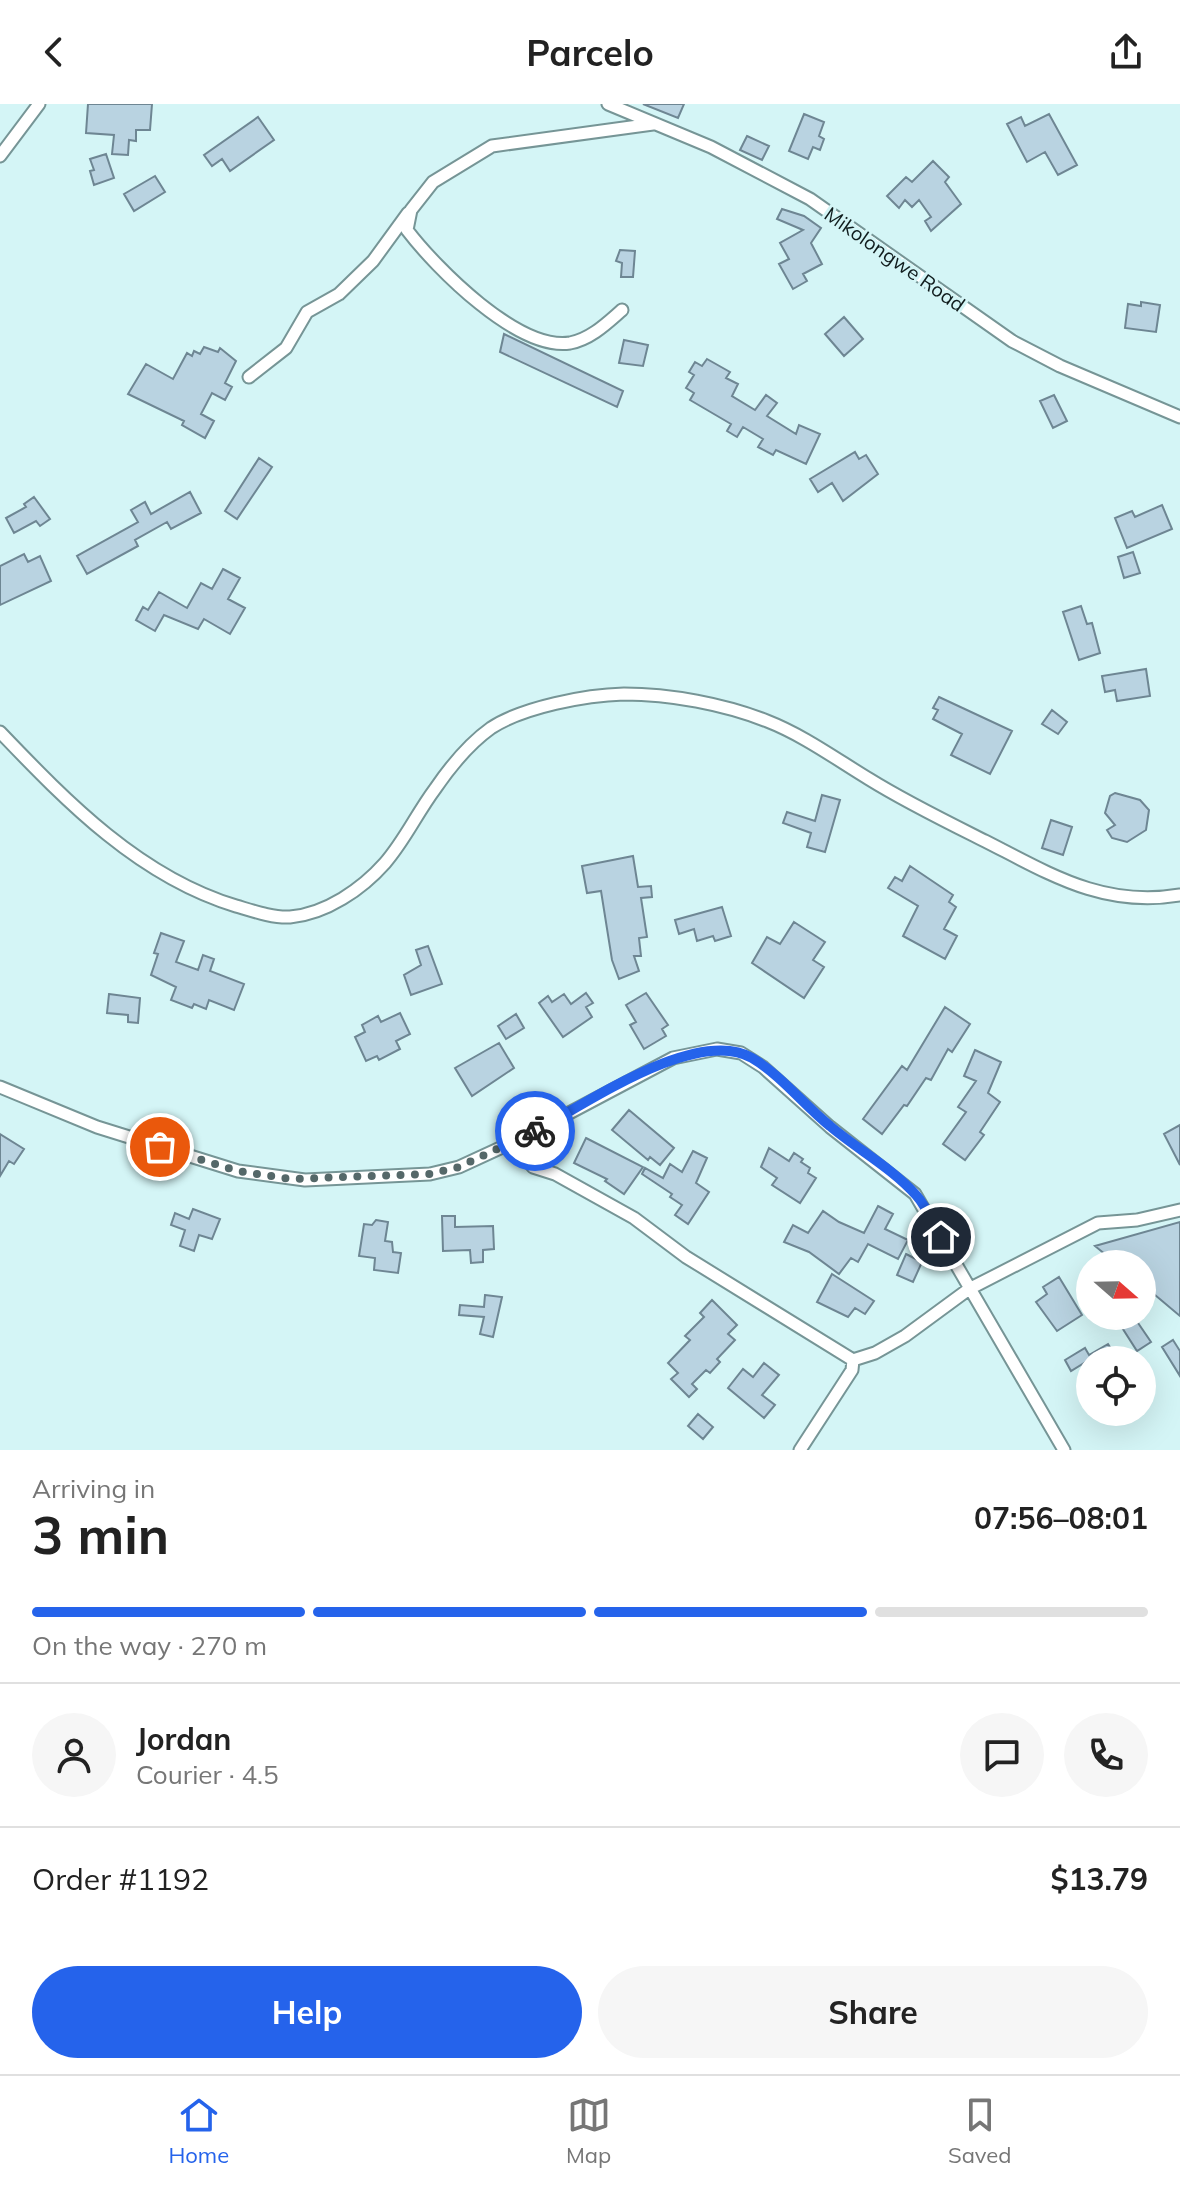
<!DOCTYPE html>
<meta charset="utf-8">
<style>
:root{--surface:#fff;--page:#f6f6f6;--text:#222;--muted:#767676;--line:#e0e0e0;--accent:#2563eb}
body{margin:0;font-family:Mulish,sans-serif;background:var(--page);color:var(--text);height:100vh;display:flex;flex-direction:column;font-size:30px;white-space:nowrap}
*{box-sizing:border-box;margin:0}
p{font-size:26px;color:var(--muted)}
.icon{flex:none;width:44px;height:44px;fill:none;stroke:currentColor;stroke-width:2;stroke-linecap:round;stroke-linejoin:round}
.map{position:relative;height:1346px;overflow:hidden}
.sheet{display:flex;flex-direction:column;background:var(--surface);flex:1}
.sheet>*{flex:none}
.needle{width:52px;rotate:110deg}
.buttons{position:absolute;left:1076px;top:1146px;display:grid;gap:16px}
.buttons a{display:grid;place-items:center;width:80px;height:80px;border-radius:50%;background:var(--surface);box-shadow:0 8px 32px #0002;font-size:40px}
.pin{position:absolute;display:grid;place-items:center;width:68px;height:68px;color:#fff;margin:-34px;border:4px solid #fff;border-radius:50%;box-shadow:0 2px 8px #0007}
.courier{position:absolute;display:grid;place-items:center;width:80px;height:80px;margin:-40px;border:6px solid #2563eb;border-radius:50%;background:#fff;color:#222;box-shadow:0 2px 10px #0007}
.headline em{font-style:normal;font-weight:700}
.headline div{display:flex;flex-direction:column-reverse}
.headline{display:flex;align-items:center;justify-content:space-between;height:136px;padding:0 32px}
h1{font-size:52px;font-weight:700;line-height:60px}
.bar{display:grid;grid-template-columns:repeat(4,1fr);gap:12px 8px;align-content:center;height:96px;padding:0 32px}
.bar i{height:10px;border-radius:6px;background:var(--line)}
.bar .selected{background:var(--accent)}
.bar p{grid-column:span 4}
.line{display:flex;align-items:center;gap:20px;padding:0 32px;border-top:2px solid var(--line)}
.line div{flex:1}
.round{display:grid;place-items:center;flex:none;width:84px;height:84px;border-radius:42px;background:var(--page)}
.action{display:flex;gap:16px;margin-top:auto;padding:16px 32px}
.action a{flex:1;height:92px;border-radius:48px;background:var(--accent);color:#fff;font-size:32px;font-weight:700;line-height:92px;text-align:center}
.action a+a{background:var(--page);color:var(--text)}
header{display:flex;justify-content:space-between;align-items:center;height:104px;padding:0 32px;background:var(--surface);font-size:36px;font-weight:700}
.menu{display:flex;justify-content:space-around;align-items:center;height:112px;border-top:2px solid var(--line);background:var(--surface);font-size:22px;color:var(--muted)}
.menu a{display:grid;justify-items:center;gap:4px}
.menu .selected{color:var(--accent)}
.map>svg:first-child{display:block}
.building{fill:#b9d3e1;stroke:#6e8693;stroke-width:2}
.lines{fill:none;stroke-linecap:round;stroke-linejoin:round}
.street-casing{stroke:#769596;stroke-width:15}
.street{stroke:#fff;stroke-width:11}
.done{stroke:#556869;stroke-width:8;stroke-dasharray:0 14.4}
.route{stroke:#2563eb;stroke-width:10}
.labels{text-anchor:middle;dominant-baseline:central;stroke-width:6;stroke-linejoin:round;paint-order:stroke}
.street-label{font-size:20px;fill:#101c1d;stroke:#d4f5f6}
</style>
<header><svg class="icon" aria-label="back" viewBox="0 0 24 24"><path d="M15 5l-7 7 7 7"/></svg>Parcelo<svg class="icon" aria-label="share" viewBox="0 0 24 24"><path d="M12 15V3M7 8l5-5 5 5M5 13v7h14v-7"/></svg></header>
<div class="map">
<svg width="1180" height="1346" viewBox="0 0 1180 1346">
<rect width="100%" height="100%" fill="#d4f5f6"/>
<path class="building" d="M88,0H152L150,26H136V37L129,36L128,51L112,50L114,31L86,29Z
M643,0H684L678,14Z
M804,10L824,18L819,32L824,35L820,46L813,43L808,55L789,47Z
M1049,10L1077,61L1058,71L1045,48L1027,58L1007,20L1021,13L1025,22Z
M258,13L274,36L230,67L222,55L212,62L204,51Z
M747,32L769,42L762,56L740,46Z
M106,50L114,74L94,81L90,67L94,66L90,55Z
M933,57L949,73L945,78L961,100L931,127L925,117L931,113L919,96L912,103L905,96L899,104L887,92L906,73L912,78Z
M155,72L165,88L134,107L124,90Z
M782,105L804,112L821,124L811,139L822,160L803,170L807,177L793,185L779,160L789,155L780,139L803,126L777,115Z
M620,146L635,147L633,173H621L622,159L616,157Z
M1141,198L1160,201L1156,228L1125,224L1128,200L1141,202Z
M844,213L863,235L844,252L825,230Z
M504,230L623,287L617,303L500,248Z
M624,236L648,241L643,262L619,259Z
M204,243L218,248L220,244L236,257L225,279L232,283L225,296L212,289L201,310L214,317L205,334L182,321L184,317L128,290L146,260L173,275L187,249L192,252L194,247L200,250Z
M707,255L730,268L726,274L738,280L732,292L755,306L766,291L777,299L767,312L796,330L799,321L820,330L806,360L776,346L773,351L758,343L763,335L743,323L737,333L727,327L731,320L690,296L694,289L686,284L694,271L689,268L695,258L702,262Z
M1054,291L1067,317L1053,324L1040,297Z
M855,348L859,355L866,351L878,370L843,397L832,379L818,388L810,375Z
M259,354L272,363L237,415L225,407Z
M190,388L201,409L171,425L167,418L135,436L138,442L87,470L77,452L138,418L131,406L145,398L151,410Z
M34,393L50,415L40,422L36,417L14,429L6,414L26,403L24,400Z
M1162,401L1172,425L1127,444L1115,414L1132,407L1135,413Z
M1133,448L1140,469L1124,474L1118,453Z
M24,450L28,458L40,452L51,477L0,501V462Z
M223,465L240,474L228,495L245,504L230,530L204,515L198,525L164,511L155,527L136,516L143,503L148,506L159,488L187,504L201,479L212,485Z
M1081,502L1087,520L1092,519L1100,549L1079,556L1063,508Z
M1146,565L1150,592L1117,597L1115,586L1105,588L1102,572Z
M939,593L1012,627L990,670L951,651L962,630L933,615L938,606L933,604Z
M1052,606L1067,618L1058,630L1042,620Z
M1115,689L1140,696L1149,706L1146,726L1127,738L1112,734L1107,726L1115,721L1105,709L1110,692Z
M822,691L840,696L825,748L807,743L811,729L783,719L787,708L815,717Z
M1051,716L1072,723L1063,751L1042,744Z
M633,752L638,783L651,782L652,793L641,794L647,833L639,834L641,852H634L639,867L619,875L612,856L601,787L587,789L582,762Z
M910,762L953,791L949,798L956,803L944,825L957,832L945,855L903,832L918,802L888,784L895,773L902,777Z
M722,803L731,832L715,837L713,832L697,837L694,825L679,830L675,816Z
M794,818L825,838L813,856L824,863L804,894L752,859L767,833L780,840Z
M161,829L184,837L176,858L198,866L203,851L214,855L210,867L244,880L234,906L209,896L206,905L194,900L192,904L171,896L176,883L151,871L158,850L154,849Z
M428,842L442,880L411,891L404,871L421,861L416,846Z
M586,889L593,899L586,903L592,913L563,933L539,899L548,892L552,898L564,890L571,900Z
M646,889L668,921L662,925L666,932L644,945L630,921L636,918L626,901Z
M109,890L140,894L138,919L128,918V911L107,909Z
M945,903L970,920L952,948L948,945L931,976L926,974L907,1002L904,1001L882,1030L863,1015L902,962L907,966Z
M400,909L410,930L396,937L400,945L379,956L377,952L366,957L355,933L365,928L362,921L378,912L381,918Z
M516,910L524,924L506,935L498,922Z
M499,939L514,964L472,992L455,964Z
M975,946L1001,958L988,989L1000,998L980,1028L984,1031L965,1056L943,1040L966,1008L958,1003L976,977L964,972Z
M629,1006L674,1044L660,1061L650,1053L648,1056L612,1026Z
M1180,1021V1061L1164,1030Z
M0,1030L24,1045L14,1060L9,1057L0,1072Z
M586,1034L643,1063L624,1090L605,1077L607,1075L574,1059Z
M769,1044L789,1057L794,1049L803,1055L801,1058L810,1064L808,1069L816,1074L800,1099L772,1081L777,1074L761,1063Z
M693,1047L707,1054L696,1079L709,1088L688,1120L675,1111L682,1101L670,1093L672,1090L642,1070L645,1064L663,1074L670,1060L682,1068Z
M878,1102L893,1110L885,1125L908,1136L898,1155L868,1140L858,1158L851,1154L839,1170L809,1148L784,1138L793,1121L808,1129L823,1107L839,1118L864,1129Z
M193,1105L220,1115L212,1135L199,1131L194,1147L180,1142L185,1126L171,1121L175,1109L189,1115Z
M442,1112H455V1123L493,1122L494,1145L483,1146V1158L471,1159L470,1146L443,1147Z
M376,1116L388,1118L385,1137L392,1138L393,1148L401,1149L398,1169L374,1166L375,1154L359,1152L364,1120L372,1121Z
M1180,1118V1212L1142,1180V1160H1117L1095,1142Z
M906,1150L922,1158L913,1178L897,1171Z
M832,1170L874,1197L865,1210L855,1204L848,1213L817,1198Z
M1059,1173L1082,1211L1057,1227L1036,1198L1047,1190L1043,1183Z
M485,1191L502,1193L493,1233L480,1230L484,1213L459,1211L460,1201L484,1203Z
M712,1196L737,1221L728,1230L735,1236L717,1255L720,1258L710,1269L706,1266L692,1280L697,1285L689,1293L671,1275L678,1269L668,1259L690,1236L685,1232L704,1213L700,1209Z
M1134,1213L1151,1238L1137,1247L1121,1222Z
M1173,1236L1180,1247V1272L1162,1243Z
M1108,1240L1118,1256H1089L1071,1267L1065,1256L1085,1244L1089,1251Z
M764,1259L779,1271L762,1291L775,1301L764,1314L728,1284L743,1265L753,1273Z
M698,1310L713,1323L703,1335L688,1322Z"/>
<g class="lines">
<defs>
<path id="street" d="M608,0L711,43L810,95L1012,237L1060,262L1180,313
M0,52L39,0
M622,206C607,219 591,235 570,239C518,247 436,164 407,126L411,106L433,78L492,42L653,20
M249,273L286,244L307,208L339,190L373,157L408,109
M0,628C68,699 140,773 236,802C253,807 273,814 290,813C326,810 362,785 385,759C405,736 417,709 435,685C450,663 470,639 491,624C523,603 586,591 624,590C670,590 724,600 767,617C803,631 836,655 869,675C906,698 945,717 985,737C1050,770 1103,804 1180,791
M0,983L97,1023L238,1067L305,1076L430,1070L459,1063L522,1034L673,954L717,945L741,949L763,963L830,1023L915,1090L1064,1346
M522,1034L526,1054L533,1063L555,1070L634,1114L686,1153L853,1256L875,1249L905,1232L969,1185L1098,1119L1137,1116L1180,1106
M800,1346L852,1266L853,1256"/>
</defs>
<use href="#street" class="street-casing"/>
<use href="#street" class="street"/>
</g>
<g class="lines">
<path class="done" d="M160,1043L238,1067L290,1075L430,1070L459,1063L535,1027"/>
<path class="route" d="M535,1027C586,1000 697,922 752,954C781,971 804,1001 830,1022C857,1045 892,1064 916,1091C927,1103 933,1119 941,1133"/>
</g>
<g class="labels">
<g class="street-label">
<text transform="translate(895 155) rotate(35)">Mikolongwe Road</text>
</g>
</g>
</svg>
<div class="buttons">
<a><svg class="needle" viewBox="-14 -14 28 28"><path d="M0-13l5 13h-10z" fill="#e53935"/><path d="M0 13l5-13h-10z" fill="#767676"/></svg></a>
<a><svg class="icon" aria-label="locate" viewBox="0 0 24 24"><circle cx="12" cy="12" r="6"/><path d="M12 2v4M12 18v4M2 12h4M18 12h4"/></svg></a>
</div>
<div class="pin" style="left:160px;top:1043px;background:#ea580c"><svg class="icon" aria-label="bag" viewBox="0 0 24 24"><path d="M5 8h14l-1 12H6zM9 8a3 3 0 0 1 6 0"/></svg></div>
<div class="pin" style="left:941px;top:1133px;background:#1f2937"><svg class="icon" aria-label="home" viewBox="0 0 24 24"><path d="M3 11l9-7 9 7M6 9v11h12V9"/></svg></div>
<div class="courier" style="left:535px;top:1027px"><svg class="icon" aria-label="bike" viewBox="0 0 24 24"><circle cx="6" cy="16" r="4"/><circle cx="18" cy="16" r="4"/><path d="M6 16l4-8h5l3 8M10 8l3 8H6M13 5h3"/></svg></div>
</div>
<section class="sheet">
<div class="headline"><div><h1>3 min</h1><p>Arriving in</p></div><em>07:56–08:01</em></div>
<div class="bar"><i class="selected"></i><i class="selected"></i><i class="selected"></i><i></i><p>On the way · 270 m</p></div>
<div class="line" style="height:144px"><a class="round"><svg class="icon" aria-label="person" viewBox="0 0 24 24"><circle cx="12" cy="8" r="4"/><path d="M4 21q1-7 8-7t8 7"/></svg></a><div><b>Jordan</b><p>Courier · 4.5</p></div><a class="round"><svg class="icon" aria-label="chat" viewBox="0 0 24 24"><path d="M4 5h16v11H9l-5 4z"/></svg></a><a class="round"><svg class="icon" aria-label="phone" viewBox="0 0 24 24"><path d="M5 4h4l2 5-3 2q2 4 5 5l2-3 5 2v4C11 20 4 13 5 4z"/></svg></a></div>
<div class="line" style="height:104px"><div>Order #1192</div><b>$13.79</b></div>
<div class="action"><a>Help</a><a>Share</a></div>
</section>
<nav class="menu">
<a class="selected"><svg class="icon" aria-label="home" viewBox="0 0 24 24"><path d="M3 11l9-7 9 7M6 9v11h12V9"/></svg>Home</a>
<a><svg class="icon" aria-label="map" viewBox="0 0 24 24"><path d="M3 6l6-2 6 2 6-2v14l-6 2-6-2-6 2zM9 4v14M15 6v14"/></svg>Map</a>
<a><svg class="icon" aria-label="saved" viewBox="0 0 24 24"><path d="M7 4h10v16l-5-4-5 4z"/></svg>Saved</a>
</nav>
